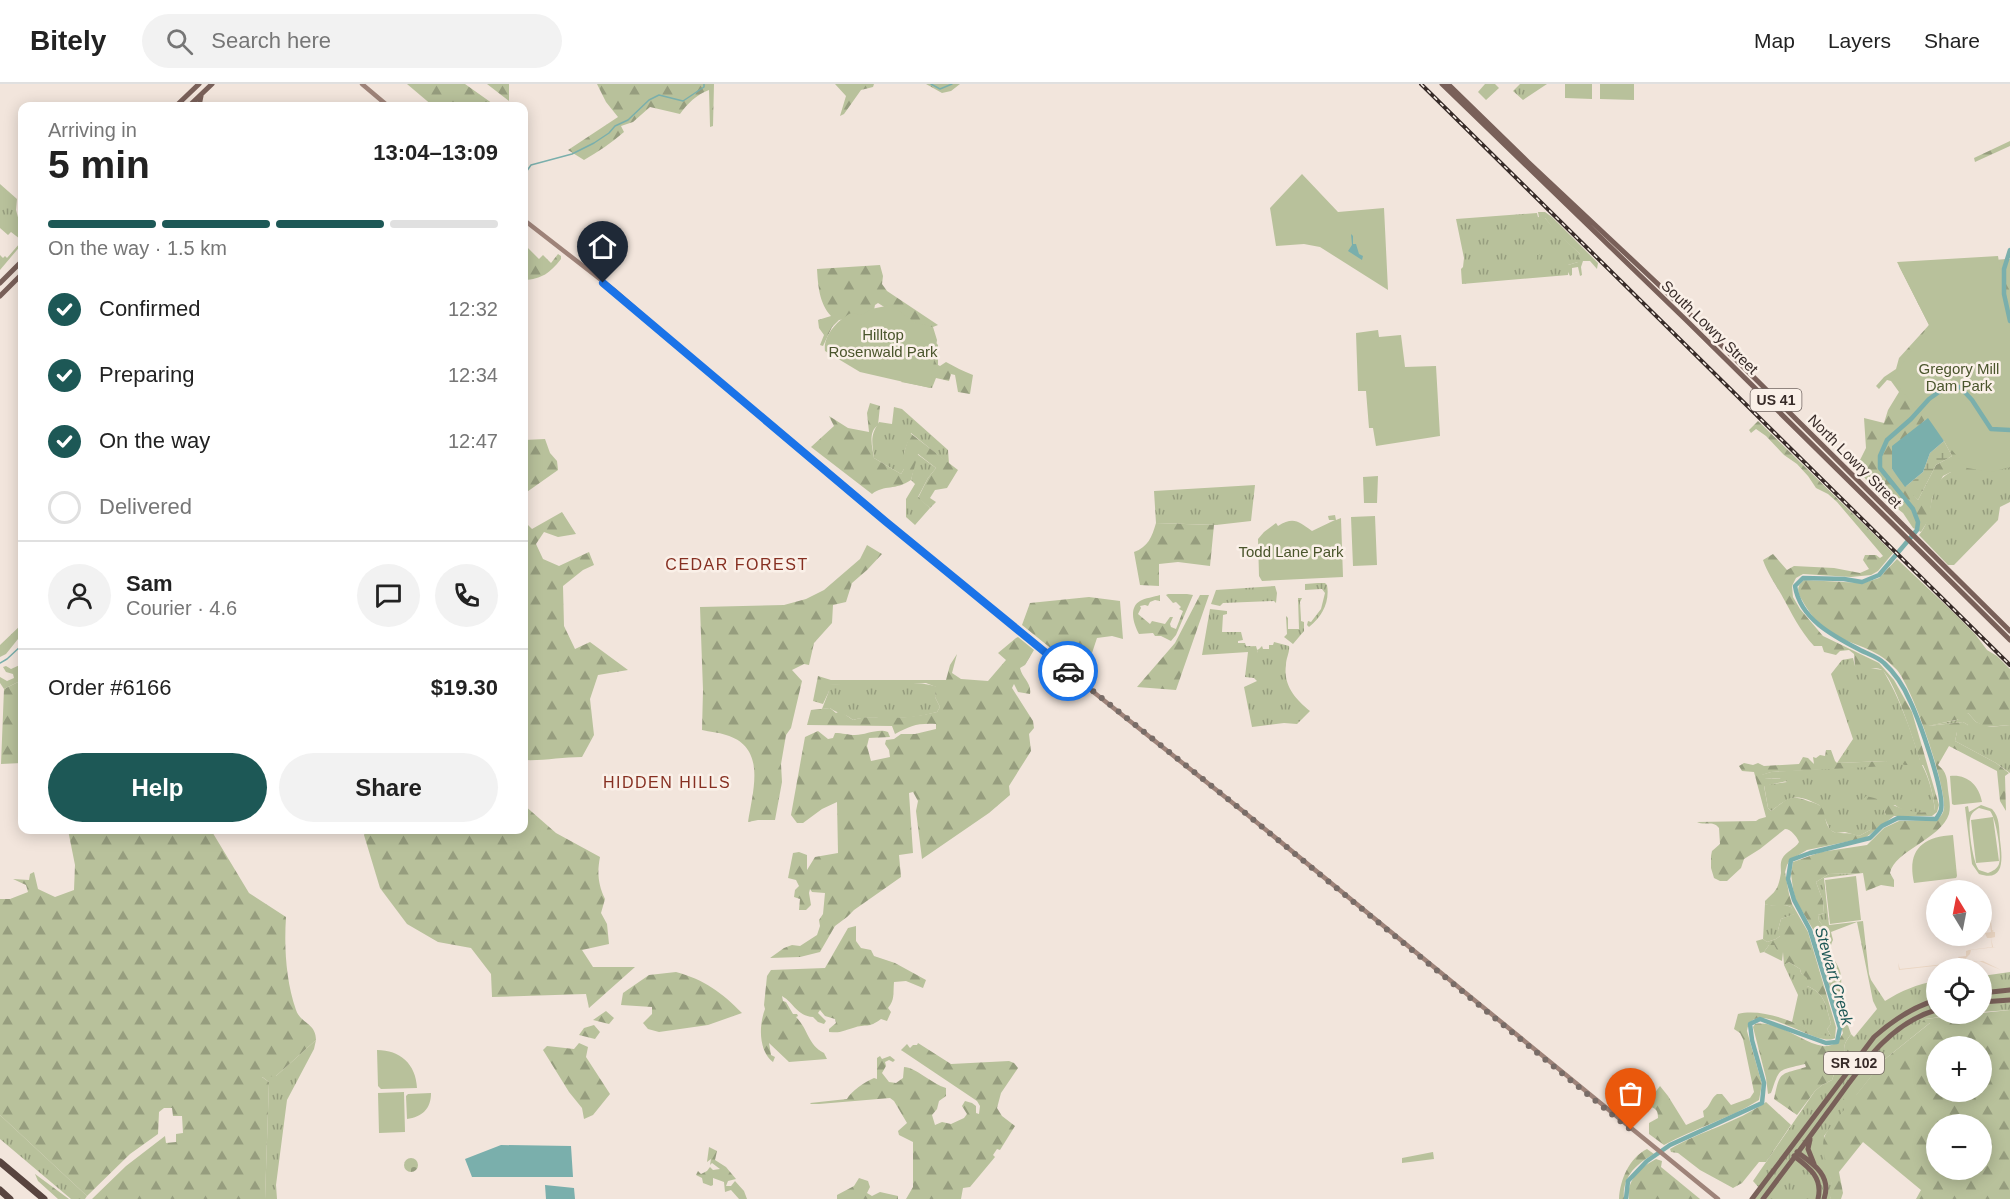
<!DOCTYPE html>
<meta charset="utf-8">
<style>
:root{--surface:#fff;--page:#f2f2f2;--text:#222;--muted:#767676;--line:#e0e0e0;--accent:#1d5856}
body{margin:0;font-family:Arial,sans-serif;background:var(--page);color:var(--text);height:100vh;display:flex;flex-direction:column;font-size:22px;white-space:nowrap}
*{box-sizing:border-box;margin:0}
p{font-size:20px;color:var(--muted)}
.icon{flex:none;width:33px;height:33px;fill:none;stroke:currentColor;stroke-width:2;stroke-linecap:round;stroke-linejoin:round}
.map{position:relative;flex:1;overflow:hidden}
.panel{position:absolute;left:18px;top:18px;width:510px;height:732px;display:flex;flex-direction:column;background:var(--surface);border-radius:12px;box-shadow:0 3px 15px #0003}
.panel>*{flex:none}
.needle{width:39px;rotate:350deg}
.fabs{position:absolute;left:1926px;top:796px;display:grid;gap:12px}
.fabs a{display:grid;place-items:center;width:66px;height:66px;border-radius:50%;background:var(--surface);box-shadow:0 3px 15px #0003;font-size:30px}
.pin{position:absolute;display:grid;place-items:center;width:51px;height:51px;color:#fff;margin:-62px -26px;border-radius:50% 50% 50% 0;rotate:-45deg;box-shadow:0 0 6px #0007}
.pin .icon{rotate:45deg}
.courier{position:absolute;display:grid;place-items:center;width:60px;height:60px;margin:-30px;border:4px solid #1a73e8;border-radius:50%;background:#fff;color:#222;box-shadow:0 2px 8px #0007}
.overview em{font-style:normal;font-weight:700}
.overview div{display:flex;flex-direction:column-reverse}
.overview{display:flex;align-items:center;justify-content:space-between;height:102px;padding:0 30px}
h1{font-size:39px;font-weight:700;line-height:45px}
.bar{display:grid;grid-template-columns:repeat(4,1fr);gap:9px 6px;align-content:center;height:72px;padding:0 30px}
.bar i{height:8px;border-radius:4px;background:var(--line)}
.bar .current{background:var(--accent)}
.bar p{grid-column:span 4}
.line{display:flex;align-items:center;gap:15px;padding:0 30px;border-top:2px solid var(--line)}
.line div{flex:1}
.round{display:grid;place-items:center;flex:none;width:63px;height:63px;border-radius:32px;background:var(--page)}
ol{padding:0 30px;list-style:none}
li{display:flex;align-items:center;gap:18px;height:66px}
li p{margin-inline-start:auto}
li .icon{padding:6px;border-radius:50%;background:var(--accent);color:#fff;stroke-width:4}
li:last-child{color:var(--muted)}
li i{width:33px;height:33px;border:3px solid var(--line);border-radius:50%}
.cta{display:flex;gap:12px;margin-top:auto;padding:12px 30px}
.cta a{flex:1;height:69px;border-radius:36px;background:var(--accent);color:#fff;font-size:24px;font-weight:700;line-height:69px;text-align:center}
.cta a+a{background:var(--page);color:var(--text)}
header{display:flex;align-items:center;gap:36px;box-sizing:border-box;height:84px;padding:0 30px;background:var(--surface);border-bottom:2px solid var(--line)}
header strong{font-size:28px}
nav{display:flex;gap:33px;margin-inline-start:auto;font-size:21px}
.search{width:420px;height:54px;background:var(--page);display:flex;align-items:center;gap:15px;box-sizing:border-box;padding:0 21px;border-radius:33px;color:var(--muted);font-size:22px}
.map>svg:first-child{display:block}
.grass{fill:url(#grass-tufts)}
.forest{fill:url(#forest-firs);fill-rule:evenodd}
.wetland{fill:url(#wetland-marsh)}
.cemetery{fill:url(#cemetery-stones)}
.green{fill:#b8c19b;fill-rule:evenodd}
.plaza{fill:#ead5c2}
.water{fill:#7aafac}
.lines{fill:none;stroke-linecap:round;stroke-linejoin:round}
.stream{stroke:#7aafac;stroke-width:1.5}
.river{stroke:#7aafac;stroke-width:4.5}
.secondary{stroke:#9e8379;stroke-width:4.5}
.primary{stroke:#796059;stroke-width:5}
.motorway{stroke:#58443f;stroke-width:7}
.rail-casing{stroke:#372b28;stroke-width:4}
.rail{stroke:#faf0e8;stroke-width:1.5;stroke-dasharray:4.5;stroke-linecap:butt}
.done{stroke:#786c67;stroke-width:6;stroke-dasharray:0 10.8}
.route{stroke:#1a73e8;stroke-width:8}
.labels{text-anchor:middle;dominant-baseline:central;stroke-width:5;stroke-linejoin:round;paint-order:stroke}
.shield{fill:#faf0e8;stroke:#726662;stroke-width:1.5}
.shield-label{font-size:14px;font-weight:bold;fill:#372b28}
.street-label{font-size:15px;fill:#372b28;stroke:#faf0e8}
.park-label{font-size:15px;fill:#4a552c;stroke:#faf0e8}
.neighbourhood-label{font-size:16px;letter-spacing:1.5px;fill:#862f21;stroke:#faf0e8}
.water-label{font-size:16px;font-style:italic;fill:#1d5856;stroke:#faf0e8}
</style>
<header>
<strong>Bitely</strong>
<div class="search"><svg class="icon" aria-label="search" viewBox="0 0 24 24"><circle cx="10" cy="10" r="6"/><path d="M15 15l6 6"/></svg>Search here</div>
<nav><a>Map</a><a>Layers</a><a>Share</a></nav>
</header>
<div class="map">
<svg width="2010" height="1115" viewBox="0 0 2010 1115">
<defs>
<pattern id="grass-tufts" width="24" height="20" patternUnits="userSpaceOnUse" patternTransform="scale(1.5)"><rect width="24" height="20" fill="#b8c19b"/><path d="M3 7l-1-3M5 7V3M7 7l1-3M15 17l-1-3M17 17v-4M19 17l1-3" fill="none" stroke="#969d7e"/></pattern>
<pattern id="forest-firs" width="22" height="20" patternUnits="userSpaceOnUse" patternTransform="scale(1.5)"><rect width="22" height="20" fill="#b8c19b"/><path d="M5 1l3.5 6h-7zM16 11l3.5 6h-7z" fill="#969d7e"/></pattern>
<pattern id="wetland-marsh" width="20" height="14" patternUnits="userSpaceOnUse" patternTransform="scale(1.5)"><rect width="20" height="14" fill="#b8c19b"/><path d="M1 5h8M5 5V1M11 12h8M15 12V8" fill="none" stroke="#969d7e"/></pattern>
<pattern id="cemetery-stones" width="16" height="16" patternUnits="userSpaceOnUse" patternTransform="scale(1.5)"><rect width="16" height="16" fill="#b8c19b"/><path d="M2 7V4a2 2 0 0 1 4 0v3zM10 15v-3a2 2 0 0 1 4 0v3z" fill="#969d7e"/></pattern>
</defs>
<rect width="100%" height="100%" fill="#f2e5dc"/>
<path class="grass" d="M1520,0H1547L1523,16L1513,7Z
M0,100L17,115L16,126L19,137L22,139V160L0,186V171L3,174L5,172L7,174L20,159L18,157L20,155L11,148L8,151L0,144Z
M1537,129L1538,133L1545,134L1558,149L1580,170L1578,178L1568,181V191L1462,200L1461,185L1463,183L1464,174L1456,135Z
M894,323L902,325L948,366L949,380L911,349L904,369V385L901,390L874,374C872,357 870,352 879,338L892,340Z
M917,370L936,384L928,394L918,413L930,424L915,441L906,433V415L915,400L911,396Z
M2010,383V418L2000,423L1998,436L1954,481H1948L1919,451C1937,430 1924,402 1951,388Z
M1255,401L1251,437L1216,441L1156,439L1154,407Z
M1318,499H1325L1327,501C1330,518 1322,533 1309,543L1307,541L1308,537L1311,538L1321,525L1325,509L1322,505L1305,506V500Z
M1275,502L1277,509L1276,519L1274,517L1223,519L1220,522L1211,520L1216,506Z
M1298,514H1302L1300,518L1301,535V537L1304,538V547L1293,560L1284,553L1287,550L1286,532L1288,534V545H1299Z
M1210,525L1227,527V530L1223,531L1222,548H1241L1243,556L1238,557V559H1245L1246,562H1256L1249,563L1264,573L1258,569L1257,566L1259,565L1262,562L1263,565H1269V561H1273L1274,558L1289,562C1290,568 1286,574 1286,581C1283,601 1295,615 1310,627L1297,640L1284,639L1252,643L1244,603L1257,597L1254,594L1245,593L1248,568L1202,571Z
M22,540V550L6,570L0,573V561Z
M1853,574L1855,582L1883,586C1900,615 1910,644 1920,676H1906L1905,681H1922C1930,696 1933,710 1935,727C1922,730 1906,730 1895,721L1884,726L1886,731L1872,745L1859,752L1845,748L1836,749L1830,746L1819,721C1795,709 1791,712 1771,727L1768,724L1764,701L1787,698L1779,694L1764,695L1761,691L1771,688L1888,681L1886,677L1837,679L1853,655L1831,590L1842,576Z
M22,580V640L18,598L4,605L0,599V593L7,597L14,594L13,590L6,588L3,583L6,582L11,585Z
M854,599C877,601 918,595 937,603L935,613L940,623L937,628C919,633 901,635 882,634C871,634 864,633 853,636C845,629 838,630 830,624L822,625L829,607L828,601Z
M1968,629L1976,638L1989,643L2010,641V689L1996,679L1955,657L1957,648L1968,641L1963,638L1927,642L1957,636Z
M1863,789L1824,794L1829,841L1863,837L1869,890L1871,896L1885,917C1901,907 1917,900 1936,897V930H1963L1925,935L1931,938L1885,975L1824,1052L1833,1107L1830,1115H1752L1760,1105L1753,1097L1815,1007L1822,1001L1832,996L1837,982L1846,973C1842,963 1845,958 1851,950L1854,953L1877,925L1873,917L1857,838L1831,848L1833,856C1825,871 1840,878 1841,892C1842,900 1840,909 1839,916L1823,861V855L1828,848L1819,837L1818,831L1824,829L1823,817L1816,798L1829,790Z
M1765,820C1774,823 1782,819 1791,823L1795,830L1781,835L1778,846L1780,849V852L1776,855L1767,858L1763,855Z
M1769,861H1774L1778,867L1783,868L1782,877L1764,868Z
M1789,878L1800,885L1801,889L1808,894L1807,902C1826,910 1826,922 1831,940L1827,945L1831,952H1822L1792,938L1798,911L1784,881Z
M2010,888V926L1982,928V892Z
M316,956L314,965L287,1016L276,1101L277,1115H265L269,998L261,992H276Z
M0,1031L87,1112L85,1115H71L0,1055Z"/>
<path class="forest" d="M407,0H465L496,22H433Z
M487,0H509V17Z
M597,0H714L713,42L710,43L709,6C696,11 688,19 680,30L650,23L633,38L621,42L624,48C611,59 598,68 584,76L568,66L618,33L606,18Z
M835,0H874L873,3L861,6L844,30L840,32L846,12Z
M926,0H960L951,7L942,9Z
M2010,57V62L1975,78L1974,74Z
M1538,128H1545L1552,133L1598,179L1597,185L1590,177H1583L1581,183L1582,191L1580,192L1578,183L1572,184V191L1570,192L1568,188V181L1578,178L1577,174L1580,170L1557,149L1545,134H1539Z
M524,160L539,175L543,171L551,179L558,170L561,172V175C550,189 542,195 524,196Z
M1532,162L1539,163L1540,171H1537L1538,186L1536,189L1532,186L1530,168Z
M2010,175V383L1992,388H1951L1943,392L1932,414L1929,435L1921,448L1913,444L1903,429L1877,409L1859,387V378L1866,364L1864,334L1884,339L1888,326L1899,308L1891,297L1887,296L1879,305L1876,302L1884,293L1896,285L1899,274L1929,241L1899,182ZM1928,334L1944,357L1952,372L1936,381L1918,416L1892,385L1923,338Z
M880,181L883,192L882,200L887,207L938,241L928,245L897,231L878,219L875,221L874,226L867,232L839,236L832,243L823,262L820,261L824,251L819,244L818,236L831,232C819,219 818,201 817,185Z
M936,259L938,261V281L940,282L946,278C955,283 963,287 973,291L970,310L958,308L955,291L951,290L949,297L936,294L932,304L901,298Z
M870,319L880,322L878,341C868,348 872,362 874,374L901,390L904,385V369L910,349L958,386L947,404L935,406L930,414L936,418L930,424L918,414L928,394L936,384L918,370L911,396C895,407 885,400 872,410L811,363L834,342L829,332L848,344L869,348L867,329Z
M1758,337L1893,469L1878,487L1871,491L1851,493L1803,490L1796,494L1792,502L1793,513L1800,525L1823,552L1879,579L1894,596L1912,628L1939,721L1937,728L1932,732H1894L1865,754L1807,766L1790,776L1787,781L1785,788L1789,810L1792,820L1808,848L1836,943L1835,954C1817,965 1752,910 1747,947L1762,1000L1759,1016C1729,1035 1695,1044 1664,1061L1649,1050V1039L1658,1034C1658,1028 1657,1025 1651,1023L1650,1015L1660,1002L1668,1012L1686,1041L1704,1033L1703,1027C1711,1022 1710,1015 1717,1010H1722L1731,1021L1750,1014L1754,1008L1743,955L1740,949L1734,945L1738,930C1758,925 1785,934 1804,943C1813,947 1820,952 1831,952L1827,945L1831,940C1826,922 1826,910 1807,902V894L1801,889L1800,885L1789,878L1784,881L1783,868H1778L1774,861H1769L1764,868L1760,869L1756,857L1763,855L1767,858L1776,855L1780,852L1778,846L1781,835L1794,830L1791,823C1782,819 1774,824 1765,820V817C1777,806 1778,805 1781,789C1781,784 1780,780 1782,775C1786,767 1795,765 1799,758C1797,753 1791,745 1785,745L1760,765L1744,775L1741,784L1727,797H1720L1714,794L1711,784V772L1712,767L1720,760L1719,744C1713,736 1704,742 1697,738L1756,737L1759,735L1766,733L1754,688L1742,687L1739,682L1744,679L1753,681L1758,679L1764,682L1799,680L1803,673L1808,674L1814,680L1813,673L1816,674L1820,671L1825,672L1826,666H1831L1835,677L1837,679L1886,677L1890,679L1888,682L1771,688L1762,691L1765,695L1787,694V697L1764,702L1768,724L1771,727C1786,717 1788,709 1808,717C1814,719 1819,719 1823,726C1826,733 1825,742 1832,747C1838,751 1849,747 1859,752L1872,745V738L1879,731H1886L1884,726L1865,725L1861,718L1866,712C1890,716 1910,735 1935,726C1933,710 1930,696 1923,681H1905L1899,679L1906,676H1920C1915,661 1893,589 1880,585C1876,583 1866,586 1861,587L1855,582L1854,570L1849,566L1840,567L1836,571L1824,568L1822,562H1814C1800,547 1791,528 1781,510C1774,498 1767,488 1763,476L1773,470L1787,486L1794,482L1834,484L1860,489L1869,485L1863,476L1865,471H1876L1880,474L1883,472L1837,418L1828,410L1816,404L1808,392L1797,380L1784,371L1766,352L1756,345L1751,349L1749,346Z
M545,355L550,369L557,377L558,386L524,410V356Z
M562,428L576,450L558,453L544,448L536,460L543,475L559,482L589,468L594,481L583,486L563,502L564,542L575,565L590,558L628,586L598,591L590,615L594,651L582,673C562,673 543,677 524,676V437L532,445Z
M1156,439L1214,441L1210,482L1178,478L1159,480V502L1140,501L1134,468C1148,463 1152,453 1156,439Z
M867,461L882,470L867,486L852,499L846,518L833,521L832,539L814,559L809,581L804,580L792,586L802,597L791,644L786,651L781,680L782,698L775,736H758L748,738C753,706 767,663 726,651C718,648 710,648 702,646L703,606L700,523L784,521L806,515L824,506L860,475Z
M1897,475L1953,528L1975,550L1987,566L1997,572L2010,585V641L1986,643L1976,638L1968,629L1965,634L1928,642L1963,638L1968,641L1965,649L1957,648L1955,657L1996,679L2009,689L2005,692L2006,727L2000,717L1997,687L1949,662L1938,681C1947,688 1947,695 1948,706C1949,714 1951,722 1949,730C1941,755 1894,767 1890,789L1894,796V803L1881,801L1866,807L1863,789L1829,790L1816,798L1823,817L1824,829L1818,831L1819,837L1828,848L1823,856V861L1839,916L1851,950C1845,958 1842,963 1846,973L1837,982L1832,996L1822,1001L1815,1007L1797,1031L1774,1015C1780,987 1779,991 1806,983L1805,980C1777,987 1780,983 1771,1009L1768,1010L1766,994L1753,943L1755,940C1779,936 1801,959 1823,962C1828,963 1833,960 1837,959L1843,949L1814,847L1796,817L1793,805L1791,790L1793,778L1821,768L1867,761L1884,744L1899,737L1937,736C1940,733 1943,730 1944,725C1946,701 1913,605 1897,586C1891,580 1886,575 1879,571C1861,560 1837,556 1821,542C1814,535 1807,525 1802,516C1797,509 1796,502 1804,496L1863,499L1879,494Z
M1168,510H1187L1193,511L1176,551L1171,557L1161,552H1155L1153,549L1139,550C1134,541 1128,524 1140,517C1145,514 1154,513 1160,511V517L1155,516L1150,518L1148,522L1145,521L1140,522L1141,524L1138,530L1150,540L1152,537L1165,540L1170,533H1173L1170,540L1171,543L1176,545L1183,527L1179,525L1181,523L1176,518L1173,519L1166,511Z
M1200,511H1209L1176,606L1137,603L1175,559Z
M1089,513L1120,517L1123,555L1112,552L1097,554L1090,575L1079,587L1022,541L1030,519Z
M1018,553L1034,566L1025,581L1020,584C1022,594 1032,599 1030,610L1018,608L1014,600L1012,604L1033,637L1034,644L1029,650L1031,667L1009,702L1010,711L989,729L922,775L916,727L918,717L913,708L909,709L913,769L899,771L901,793L854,826L847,833L835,842L820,868L800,873L770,874L784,864L792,861L800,862L817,851L820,842L819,836L823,830L825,809L812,808L810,805L809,809L811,821L806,826H799L800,815L794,813L795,806L799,802L796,796L788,794L793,769L799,768L807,771V786L815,773L838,769L837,718L822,725L803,739H797L791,731L805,653L818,647L828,655L833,654L835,649C843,649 848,651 855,651C866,651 878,644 888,648L890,653L869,654L867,662L871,677L890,673L889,666L885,660L886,656L894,655L901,650H915L936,645V640C917,639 910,642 895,650L892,642L807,641L811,626L830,624L836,629L840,627L853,636C865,632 875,634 887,634C904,634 920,632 937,628L940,623L935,613L936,603L926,599L829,601V607L823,620L813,617L818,592L831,596H946L950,581L957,570L952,589L961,595L988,597L1006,576L998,569L1016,554Z
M18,598L22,640V679L1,680L4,605Z
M524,721L556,749L600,773C597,789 598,800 605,815L601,829L607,840L609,860L582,866L593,883H635L589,924L586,910L492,913L491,890L471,864L438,858L407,840L380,804L364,751L366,746H524Z
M68,746H211L249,809L286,833C284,864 286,897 296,926C301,940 316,939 316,956L276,992L262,993L269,998L265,1115H92L126,1082L165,1052L166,1059L176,1058V1050L183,1049L182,1032H173L172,1024H164L159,1028L158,1050L130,1070L87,1112L0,1031V815H10L28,808L26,801L13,795L29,796L30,790L34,788L38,805L55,813L74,806L75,781Z
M856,842V857L861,864L871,866L874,872L895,879L926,896L923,904L906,897L894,898C893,909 895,916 888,924L891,928L887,937L881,935C868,945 867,939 853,944C841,947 843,949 829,948V945L836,939L835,935L825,932L820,926L818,929L826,937L824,940L818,938L813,933C797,932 794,919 782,912L783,917L786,918L793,930H797L798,932L796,933C809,946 807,960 824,969L827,975L789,978L769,959L771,971L775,973L773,978C758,966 759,941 765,925L764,921L767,892L771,886L825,884L848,844Z
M676,888C705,896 721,908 742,929L708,941L659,948L648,945L643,939L652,930V923L621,921L623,909L649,891Z
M2010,926V1115H1916L1921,1106L1863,1058L1839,1088L1843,1109L1841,1115H1830C1837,1094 1819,1074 1824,1054C1827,1045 1838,1034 1844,1026L1843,1015L1856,1011L1885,975L1930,939L1922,938L1925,935ZM1936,963H1982V1008H1936ZM1936,1041H1982V1086H1936Z
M606,927L614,934L609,940L593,936Z
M594,941L600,948L595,955L579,951L584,944Z
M579,959L588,963L586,973L610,1010L593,1031L584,1035L582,1024L569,1008L543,966L547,962L574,965Z
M918,959L951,980L1009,977L1014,979L1018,984L1001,1009L997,1024L1002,1032L1015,1042L1000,1066L997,1065L993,1071L995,1073L970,1103L963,1104L961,1115H906L913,1103V1058L899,1051L898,1047L907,1039L894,1017L890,1014L819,1020H811L810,1019L847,1015C851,1007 865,998 874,994L877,995V974L880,972L882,975L890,972L895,976L893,978L889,976L885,978L886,982L882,989L889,998L896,999L903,994L904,983C915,983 932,1000 946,1004V1012L939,1017L937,1025L932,1031L935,1041L942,1038L951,1040L964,1034L967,1030L962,1022L965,1017L972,1019L976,1022V1029L979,1030L980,1022L977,1017L901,966L907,960L910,964L913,961H917Z
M1766,1018L1791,1041L1766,1078H1759L1742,1099L1733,1104L1700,1086L1678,1069L1671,1068L1670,1065C1701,1047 1736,1039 1766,1018Z
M709,1063L717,1067L715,1076L726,1083L736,1095L728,1097L726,1102H731L735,1097L744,1107L747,1115H739L731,1106L725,1108L724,1098L713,1094V1101L711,1102L703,1099L702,1094L696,1091L698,1087L701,1090L707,1087L710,1083L713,1086L720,1085L712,1079L710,1081L711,1075L707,1078Z
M1647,1065L1654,1070C1636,1080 1622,1093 1624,1115H1619C1620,1096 1629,1074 1647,1065Z
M1656,1075L1662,1077L1661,1083L1700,1115H1629C1626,1096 1641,1083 1656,1075Z
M35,1090L69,1115H58L38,1097Z
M859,1094L868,1097L870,1103L867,1109L872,1112L880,1108L898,1112V1115H837V1111L854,1102Z"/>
<path class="wetland" d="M1944,357L1952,372L1936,381L1918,416L1905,403L1923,388L1930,369Z"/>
<path class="cemetery" d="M404 1081a7 7 0 1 1 14 0a7 7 0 1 1-14 0Z"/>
<path class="green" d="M1485,0H1495L1499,4L1486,16L1478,8Z
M1565,0H1592V15L1565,14Z
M1600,0H1634V16L1600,15Z
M1302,90L1338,128L1384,124L1388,206L1320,163L1304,160L1276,162L1270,124Z
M1998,172L2010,245V383L1992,388L1967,384L1892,295L1929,241L1897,178Z
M891,221L914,238L933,243L937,256L930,304L860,288L825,267C823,251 838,236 851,229L862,231L871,225Z
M1378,246L1379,253L1401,251L1405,283L1436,282L1440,352L1376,362L1373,344H1369L1366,307H1358L1356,249Z
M1378,392L1377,419H1364L1363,393Z
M1335,431L1336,436L1341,434L1343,493L1262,497L1259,492L1258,455L1264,448L1276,439L1278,442C1294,432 1299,438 1312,447L1335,436H1329L1328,432Z
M1375,432L1377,481L1353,482L1351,433Z
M1256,562L1258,569H1267V573H1249V568H1242V564Z
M1950,692C1967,690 1979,701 1982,718L1954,721L1952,720Z
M1981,721L1992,725C2000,733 1999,745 2000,756C2002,772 2006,799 1979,790L1972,780L1965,723L1968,722L1969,728ZM1979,724L1990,727C1996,734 2002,770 1999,780C1997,785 1993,787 1988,789L1979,786C1973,779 1968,745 1970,735C1971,729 1974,727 1979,724Z
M1993,733L1999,777L1976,779L1971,736Z
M1953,751L1957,792L1956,794L1914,799C1907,767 1921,753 1953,751Z
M1856,792L1861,836L1830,840L1825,796Z
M377,966C400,966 416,980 417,1004L381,1005L378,1002Z
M404,1008L405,1048L379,1049L378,1009Z
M431,1009C431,1025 422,1033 407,1035L406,1012L408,1010Z
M1433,1068L1434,1075L1402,1079V1074Z"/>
<path class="plaza" d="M1992,828L1990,830L1992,846L1994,847L1992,848H1995V853L1991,854L1993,863H1996L1971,866L1970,870L1966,874V877H1983L2001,886L1979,877L1899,886L1898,879L1900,885L1963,878V874L1960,876L1958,873L1966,872V867L1969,866L1992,863L1991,854H1987L1985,849L1991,848L1989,830L1982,831V834V829Z"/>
<path class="water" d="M1351,150L1353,152V160H1356L1359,170L1363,172L1362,176L1348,167L1352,161Z
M1928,334L1944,357L1930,369L1923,388L1905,403L1892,385V362Z
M501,1061L571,1062L573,1093H472L465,1075Z
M545,1101L574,1104L575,1115H546Z"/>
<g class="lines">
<path class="stream" d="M931,0L940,5L952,0
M524,91L531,81L572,70L594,59L609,49L615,42L628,36L649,16L659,11L683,17L704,3V0
M0,579L7,575L22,561"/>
<path class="river" d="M2010,166L2004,185V210L2010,237
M1626,1115L1628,1097L1647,1077L1670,1061L1762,1019L1764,999L1752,956L1750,940L1760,935L1826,959L1837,958L1840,944L1810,846L1794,816L1788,795L1791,776L1810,769L1870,754L1882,742L1898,734L1936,735C1938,732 1940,729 1941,726C1945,708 1919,636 1910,617C1904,603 1895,589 1884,579C1878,573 1868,570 1860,566C1833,552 1800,535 1795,502L1803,494L1844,495L1862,498L1879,491L1917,446L1918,438L1913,425L1880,384V372L1887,356L1911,335L1929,315L1946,303H1960L1972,316L1991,345L2010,346"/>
<path class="secondary" d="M362,0L388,22
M524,136L614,206L694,276L1047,571L1244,728L1718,1115"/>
<path class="primary" d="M1442,0L1686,236L2010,556
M1448,0L1528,78L1692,232L2010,547
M176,22L199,0
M189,22L212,0
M191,22H199L201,12
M0,199L22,177
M0,212L22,190
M1982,909L2010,906
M1982,918L2010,916
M1810,1055L1808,1065L1814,1080
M1797,1068C1814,1080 1832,1092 1824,1115
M1794,1072C1810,1084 1823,1094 1818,1115
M1752,1115L1874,953C1892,937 1913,923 1936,916
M1763,1115C1785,1086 1806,1058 1827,1029C1858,988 1885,941 1936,926"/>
<path class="motorway" d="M0,1078L44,1115
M0,1106L10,1115"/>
<defs>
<path id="rail" d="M1421,0L2010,581"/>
</defs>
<use href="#rail" class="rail-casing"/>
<use href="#rail" class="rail"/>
</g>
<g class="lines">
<path class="done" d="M1068,587L1244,728L1631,1046"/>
<path class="route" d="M603,199L885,437L1068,587"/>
</g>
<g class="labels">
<g class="shield">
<rect x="1750.5" y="305" width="51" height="22" rx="4.5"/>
<rect x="1824" y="968" width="60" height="22" rx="4.5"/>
</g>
<g class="shield-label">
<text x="1776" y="316">US 41</text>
<text x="1854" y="979">SR 102</text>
</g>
<g class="street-label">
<text transform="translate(1710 243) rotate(44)">South Lowry Street</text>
<text transform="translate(1855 377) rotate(45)">North Lowry Street</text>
</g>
<g class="park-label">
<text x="883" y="250">Hilltop<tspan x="883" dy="17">Rosenwald Park</tspan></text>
<text x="1959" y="284">Gregory Mill<tspan x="1959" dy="17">Dam Park</tspan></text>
<text x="1291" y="467">Todd Lane Park</text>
</g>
<g class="neighbourhood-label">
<text x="737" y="480">CEDAR FOREST</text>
<text x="667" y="698">HIDDEN HILLS</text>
</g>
<g class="water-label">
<text transform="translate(1834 892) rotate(74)">Stewart Creek</text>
</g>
</g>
</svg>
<div class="fabs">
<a><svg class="needle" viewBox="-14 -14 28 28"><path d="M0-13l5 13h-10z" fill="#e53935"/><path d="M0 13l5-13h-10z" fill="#767676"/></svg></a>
<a><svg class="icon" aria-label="locate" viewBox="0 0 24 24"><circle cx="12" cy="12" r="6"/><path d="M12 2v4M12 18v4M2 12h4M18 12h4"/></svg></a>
<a>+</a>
<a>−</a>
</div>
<div class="pin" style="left:1631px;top:1046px;background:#ea580c"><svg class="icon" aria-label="bag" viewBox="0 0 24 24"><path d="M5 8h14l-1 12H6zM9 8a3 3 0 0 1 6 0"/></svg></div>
<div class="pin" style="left:603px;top:199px;background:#1f2937"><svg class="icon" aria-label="home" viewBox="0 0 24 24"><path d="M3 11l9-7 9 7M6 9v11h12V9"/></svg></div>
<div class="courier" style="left:1068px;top:587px"><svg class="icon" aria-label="car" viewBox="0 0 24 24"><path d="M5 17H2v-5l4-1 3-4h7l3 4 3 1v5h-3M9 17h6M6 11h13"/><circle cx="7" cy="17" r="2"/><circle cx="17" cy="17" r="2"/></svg></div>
<section class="panel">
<div class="overview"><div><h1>5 min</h1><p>Arriving in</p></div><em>13:04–13:09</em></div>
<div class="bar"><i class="current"></i><i class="current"></i><i class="current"></i><i></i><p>On the way · 1.5 km</p></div>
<ol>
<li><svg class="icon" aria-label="check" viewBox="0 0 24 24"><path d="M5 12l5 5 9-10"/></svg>Confirmed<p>12:32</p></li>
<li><svg class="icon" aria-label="check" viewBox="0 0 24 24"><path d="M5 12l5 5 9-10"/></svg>Preparing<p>12:34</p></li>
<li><svg class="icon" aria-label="check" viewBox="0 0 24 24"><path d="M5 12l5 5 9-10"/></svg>On the way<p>12:47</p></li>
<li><i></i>Delivered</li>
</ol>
<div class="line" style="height:108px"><a class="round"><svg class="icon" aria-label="person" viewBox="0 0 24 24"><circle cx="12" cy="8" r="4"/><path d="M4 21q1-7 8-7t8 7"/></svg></a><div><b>Sam</b><p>Courier · 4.6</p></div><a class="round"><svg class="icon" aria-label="chat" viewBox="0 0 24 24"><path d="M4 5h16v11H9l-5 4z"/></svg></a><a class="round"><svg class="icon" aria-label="phone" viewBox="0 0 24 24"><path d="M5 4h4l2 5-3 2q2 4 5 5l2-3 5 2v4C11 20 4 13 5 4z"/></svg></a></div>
<div class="line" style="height:78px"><div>Order #6166</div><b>$19.30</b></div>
<div class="cta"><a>Help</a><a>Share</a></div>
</section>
</div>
